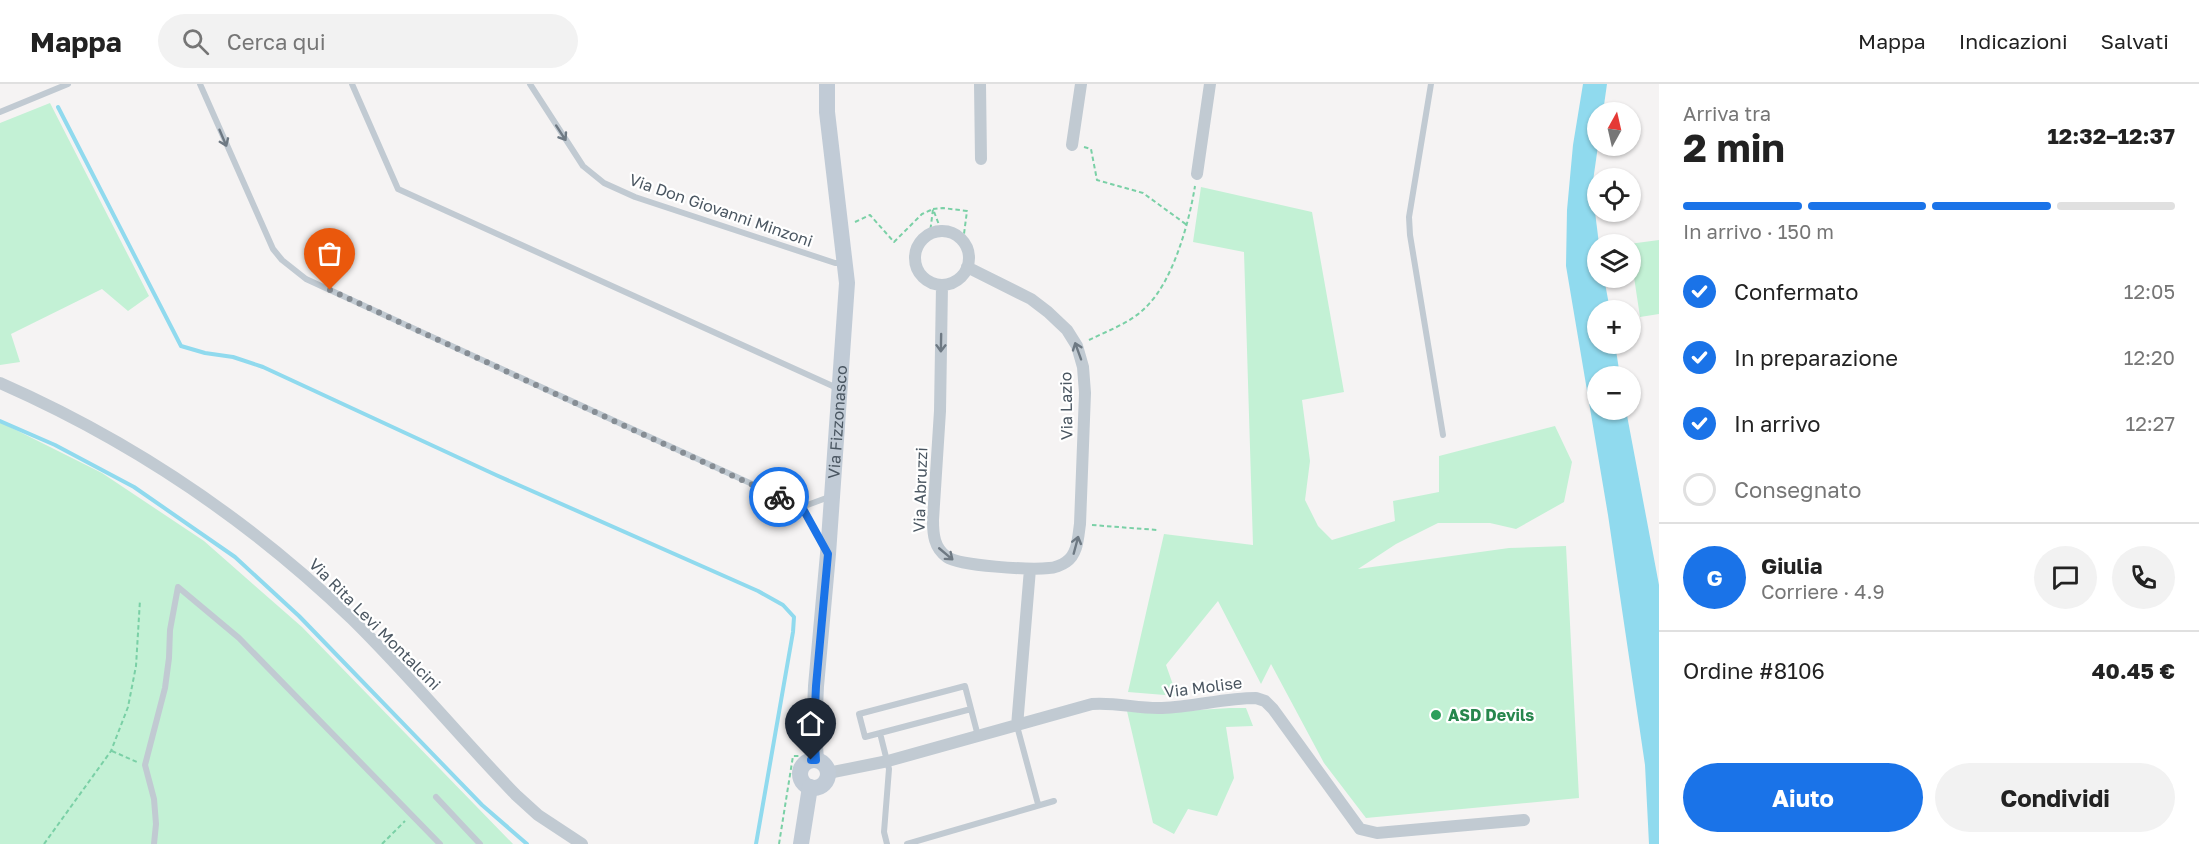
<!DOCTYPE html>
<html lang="it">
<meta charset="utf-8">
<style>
:root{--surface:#fff;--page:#f2f2f2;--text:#222;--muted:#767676;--line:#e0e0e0;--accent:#1a73e8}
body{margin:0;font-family:"Golos Text",sans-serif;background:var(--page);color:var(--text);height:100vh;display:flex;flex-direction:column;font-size:22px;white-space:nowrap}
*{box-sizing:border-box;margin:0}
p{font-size:20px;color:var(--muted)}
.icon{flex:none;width:33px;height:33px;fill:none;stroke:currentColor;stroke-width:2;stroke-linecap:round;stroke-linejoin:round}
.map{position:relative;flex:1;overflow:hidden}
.details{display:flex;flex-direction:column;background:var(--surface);width:540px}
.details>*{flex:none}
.needle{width:39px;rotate:8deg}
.tools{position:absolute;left:1587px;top:18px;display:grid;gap:12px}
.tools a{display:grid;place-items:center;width:54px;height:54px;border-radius:50%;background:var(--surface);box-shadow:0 2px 4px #0004;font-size:30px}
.pin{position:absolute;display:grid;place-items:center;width:51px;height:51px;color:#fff;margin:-62px -26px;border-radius:50% 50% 50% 0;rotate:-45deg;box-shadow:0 0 6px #0007}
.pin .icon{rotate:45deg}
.courier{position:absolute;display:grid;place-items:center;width:60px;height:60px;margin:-30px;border:4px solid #1a73e8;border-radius:50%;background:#fff;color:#222;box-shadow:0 2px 8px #0007}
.head em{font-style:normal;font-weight:700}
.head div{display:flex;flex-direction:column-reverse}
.head{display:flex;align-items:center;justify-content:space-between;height:102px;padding:0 24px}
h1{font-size:39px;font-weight:700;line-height:45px}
.bar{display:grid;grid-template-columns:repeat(4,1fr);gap:9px 6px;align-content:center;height:72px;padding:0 24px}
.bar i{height:8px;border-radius:4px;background:var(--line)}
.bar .current{background:var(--accent)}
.bar p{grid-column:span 4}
.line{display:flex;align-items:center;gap:15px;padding:0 24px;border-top:2px solid var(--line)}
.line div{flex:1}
.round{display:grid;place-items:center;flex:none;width:63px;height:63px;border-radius:32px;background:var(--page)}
ol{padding:0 24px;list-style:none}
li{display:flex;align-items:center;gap:18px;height:66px}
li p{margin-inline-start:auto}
li .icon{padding:6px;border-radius:50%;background:var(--accent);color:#fff;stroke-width:4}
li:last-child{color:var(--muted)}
li i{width:33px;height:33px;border:3px solid var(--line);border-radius:50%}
.button{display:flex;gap:12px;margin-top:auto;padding:12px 24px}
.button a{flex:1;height:69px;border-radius:36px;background:var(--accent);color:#fff;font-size:24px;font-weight:700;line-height:69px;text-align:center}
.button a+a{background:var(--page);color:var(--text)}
header{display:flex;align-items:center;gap:36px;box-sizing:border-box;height:84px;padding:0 30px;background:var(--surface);border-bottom:2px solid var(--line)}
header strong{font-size:28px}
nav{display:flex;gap:33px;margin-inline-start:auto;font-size:21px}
.search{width:420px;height:54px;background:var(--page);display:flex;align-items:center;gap:15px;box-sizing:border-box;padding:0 21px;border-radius:33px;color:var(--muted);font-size:22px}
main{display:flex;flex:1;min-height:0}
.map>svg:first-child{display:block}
.green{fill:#c3f1d5}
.water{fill:#90daee}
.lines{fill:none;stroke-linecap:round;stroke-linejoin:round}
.stream{stroke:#90daee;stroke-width:4}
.path{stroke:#7ad0a6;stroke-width:2;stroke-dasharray:4.5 3;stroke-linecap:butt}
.service{stroke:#c1cad2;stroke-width:6}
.minor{stroke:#c1cad2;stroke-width:12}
.secondary{stroke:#c1cbd6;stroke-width:16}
.oneway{stroke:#6e7983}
.done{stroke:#868d94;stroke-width:6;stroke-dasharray:0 10.8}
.route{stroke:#1a73e8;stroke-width:8}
.leisure-dot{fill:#2e9e5b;stroke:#fff;stroke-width:2}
.labels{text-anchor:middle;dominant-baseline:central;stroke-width:4.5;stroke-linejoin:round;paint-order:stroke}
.street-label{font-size:16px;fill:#4a5661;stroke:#fff}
.leisure-label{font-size:16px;font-weight:bold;fill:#27864d;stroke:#fff;text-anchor:start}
</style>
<header>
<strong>Mappa</strong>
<div class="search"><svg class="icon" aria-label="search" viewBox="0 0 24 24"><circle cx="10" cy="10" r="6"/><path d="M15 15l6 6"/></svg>Cerca qui</div>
<nav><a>Mappa</a><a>Indicazioni</a><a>Salvati</a></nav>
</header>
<main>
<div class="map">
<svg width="1659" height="760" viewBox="0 0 1659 760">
<rect width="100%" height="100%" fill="#f5f3f3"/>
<path class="green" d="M50,19L149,212L128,227L102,205L11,250L20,278L0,281V39Z
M1201,103L1312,128L1344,308L1302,316L1310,377L1305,416L1318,442L1332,456L1395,437L1393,417L1439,408V372L1555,342L1572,378L1564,418L1516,445L1490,439H1438L1396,460L1358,485L1509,464L1566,462L1579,714L1366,734L1324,679L1271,580L1261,600L1218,517L1166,581L1177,612L1128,608L1164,450L1253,461L1244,168L1193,158Z
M1659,156V230L1640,233L1631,173L1630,160H1629Z
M0,338L102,389L204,457L302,543L513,760H0Z
M1230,624H1246L1253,642L1226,643L1234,694L1217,732L1188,725L1174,750L1153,739L1127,627L1151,629Z"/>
<path class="water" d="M1583,0H1607L1603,28H1598V62L1592,104L1599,160L1598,194H1604L1610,226H1598V260H1615L1620,292H1598V326H1626L1659,501V760H1649L1645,681L1608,431L1566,182L1567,126L1573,61Z"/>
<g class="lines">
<path class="stream" d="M58,23L181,262L205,269L233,273L263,283L496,391L758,507L783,521L794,533L793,548L756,760
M0,337L55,361L134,403L235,473L299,532L482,721L527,760"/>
<path class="path" d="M1084,63L1091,65L1097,96L1143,109L1187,141
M855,138L870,131L894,158L922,130L933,125L930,149
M941,146L933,125L943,124L967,127L964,150L960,154
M1089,256C1107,247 1130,239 1145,224C1173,198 1189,139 1195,102
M1092,441L1157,446
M112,667L137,678
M44,760L111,667L128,623L136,582L140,516
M382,760L405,737
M779,760L793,672H800"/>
<path class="service" d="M200,0L273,165L282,176L306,195L802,423L829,413
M352,0L398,105L837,304
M530,0L583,82L604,99L635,113L835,179H843
M1431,0L1409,133L1410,151L1443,351
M0,28L68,0
M802,423L825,465
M971,625L865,653L859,630L965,602L978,652
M1017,642L1038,720
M880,649L889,685L884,748L887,760
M436,713L480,760
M154,760L156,740L154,715L145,681L165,604L169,574L170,546L178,503L239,554L440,760
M907,760L1054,717"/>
<path class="minor" d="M980,0L981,75
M1072,61L1081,0
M1197,90L1210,0
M915 174a27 27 0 1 1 54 0a27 27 0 1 1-54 0Z
M942,201L940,327L933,436C933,450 934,464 947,473C960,482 1030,486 1049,484C1054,484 1062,481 1066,478C1078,470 1078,453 1080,440L1085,309L1083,283L1077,262L1067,246L1048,228L1031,215L967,183
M0,299C132,357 247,434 352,535C409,591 460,653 516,711L538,731L582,760
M1017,642L1030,485
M828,689L888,677L1092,620C1116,618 1139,625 1162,624C1194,623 1224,614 1256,614L1265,617L1273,625L1360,745L1377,749L1524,736"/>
<g class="secondary">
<path id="s1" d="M816,676L814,647L816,602L828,470L847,199L827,28V0"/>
<circle cx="814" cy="690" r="14"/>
<path d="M801,760L810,703"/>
</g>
</g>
<defs><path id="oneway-shaft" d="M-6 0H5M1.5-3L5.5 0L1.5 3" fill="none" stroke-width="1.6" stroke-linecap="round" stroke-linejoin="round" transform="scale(1.5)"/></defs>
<g class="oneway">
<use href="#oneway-shaft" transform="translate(561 49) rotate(57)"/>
<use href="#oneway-shaft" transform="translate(223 54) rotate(67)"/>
<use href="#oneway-shaft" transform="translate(941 259) rotate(91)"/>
<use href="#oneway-shaft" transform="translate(1078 267) rotate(-110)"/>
<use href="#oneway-shaft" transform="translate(1076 461) rotate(-75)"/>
<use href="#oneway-shaft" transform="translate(946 470) rotate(40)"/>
</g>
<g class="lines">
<path class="done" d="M330,206L779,413"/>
<path class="route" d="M779,413L802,423L828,470L816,602L814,646L816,676H811"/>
</g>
<circle class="leisure-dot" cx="1436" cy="631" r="6"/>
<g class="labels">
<g class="street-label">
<text transform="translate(721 126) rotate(19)">Via Don Giovanni Minzoni</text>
<text transform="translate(1066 322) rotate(-91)">Via Lazio</text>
<text stroke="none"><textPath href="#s1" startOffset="339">Via Fizzonasco</textPath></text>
<text transform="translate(920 406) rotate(-88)">Via Abruzzi</text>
<text transform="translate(375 540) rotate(45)">Via Rita Levi Montalcini</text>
<text transform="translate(1203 603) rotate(-7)">Via Molise</text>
</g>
<g class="leisure-label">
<text x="1448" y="631">ASD Devils</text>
</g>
</g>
</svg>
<div class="tools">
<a><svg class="needle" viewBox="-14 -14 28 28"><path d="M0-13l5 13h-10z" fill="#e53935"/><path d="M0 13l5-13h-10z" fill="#767676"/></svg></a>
<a><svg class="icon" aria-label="locate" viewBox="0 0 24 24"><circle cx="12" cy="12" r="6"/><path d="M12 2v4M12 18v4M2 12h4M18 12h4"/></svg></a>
<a><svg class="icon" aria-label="layers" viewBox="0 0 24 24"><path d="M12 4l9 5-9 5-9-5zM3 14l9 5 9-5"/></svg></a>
<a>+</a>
<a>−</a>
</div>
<div class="pin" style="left:330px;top:206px;background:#ea580c"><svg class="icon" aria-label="bag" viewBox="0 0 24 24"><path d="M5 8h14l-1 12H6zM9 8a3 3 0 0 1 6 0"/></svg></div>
<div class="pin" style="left:811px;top:676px;background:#1f2937"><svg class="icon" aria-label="home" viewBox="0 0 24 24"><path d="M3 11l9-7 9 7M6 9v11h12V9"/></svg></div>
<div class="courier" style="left:779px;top:413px"><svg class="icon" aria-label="bike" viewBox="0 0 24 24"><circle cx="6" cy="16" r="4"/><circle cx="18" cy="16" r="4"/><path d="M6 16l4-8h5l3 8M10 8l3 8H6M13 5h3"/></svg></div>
</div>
<section class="details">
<div class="head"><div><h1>2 min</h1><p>Arriva tra</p></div><em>12:32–12:37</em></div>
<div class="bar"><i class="current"></i><i class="current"></i><i class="current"></i><i></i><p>In arrivo · 150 m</p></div>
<ol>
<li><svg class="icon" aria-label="check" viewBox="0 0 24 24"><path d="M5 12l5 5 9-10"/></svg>Confermato<p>12:05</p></li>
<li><svg class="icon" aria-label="check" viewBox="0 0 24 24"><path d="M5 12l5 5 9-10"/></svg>In preparazione<p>12:20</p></li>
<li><svg class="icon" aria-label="check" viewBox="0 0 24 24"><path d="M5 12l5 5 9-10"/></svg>In arrivo<p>12:27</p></li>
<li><i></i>Consegnato</li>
</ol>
<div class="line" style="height:108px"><b class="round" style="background:var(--accent);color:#fff">G</b><div><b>Giulia</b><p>Corriere · 4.9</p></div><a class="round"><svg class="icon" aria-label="chat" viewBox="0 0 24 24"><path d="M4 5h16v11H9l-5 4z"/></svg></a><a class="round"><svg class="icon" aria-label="phone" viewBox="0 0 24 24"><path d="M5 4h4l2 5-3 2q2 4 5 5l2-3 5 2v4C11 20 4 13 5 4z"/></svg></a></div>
<div class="line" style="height:78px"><div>Ordine #8106</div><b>40.45 €</b></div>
<div class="button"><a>Aiuto</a><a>Condividi</a></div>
</section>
</main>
